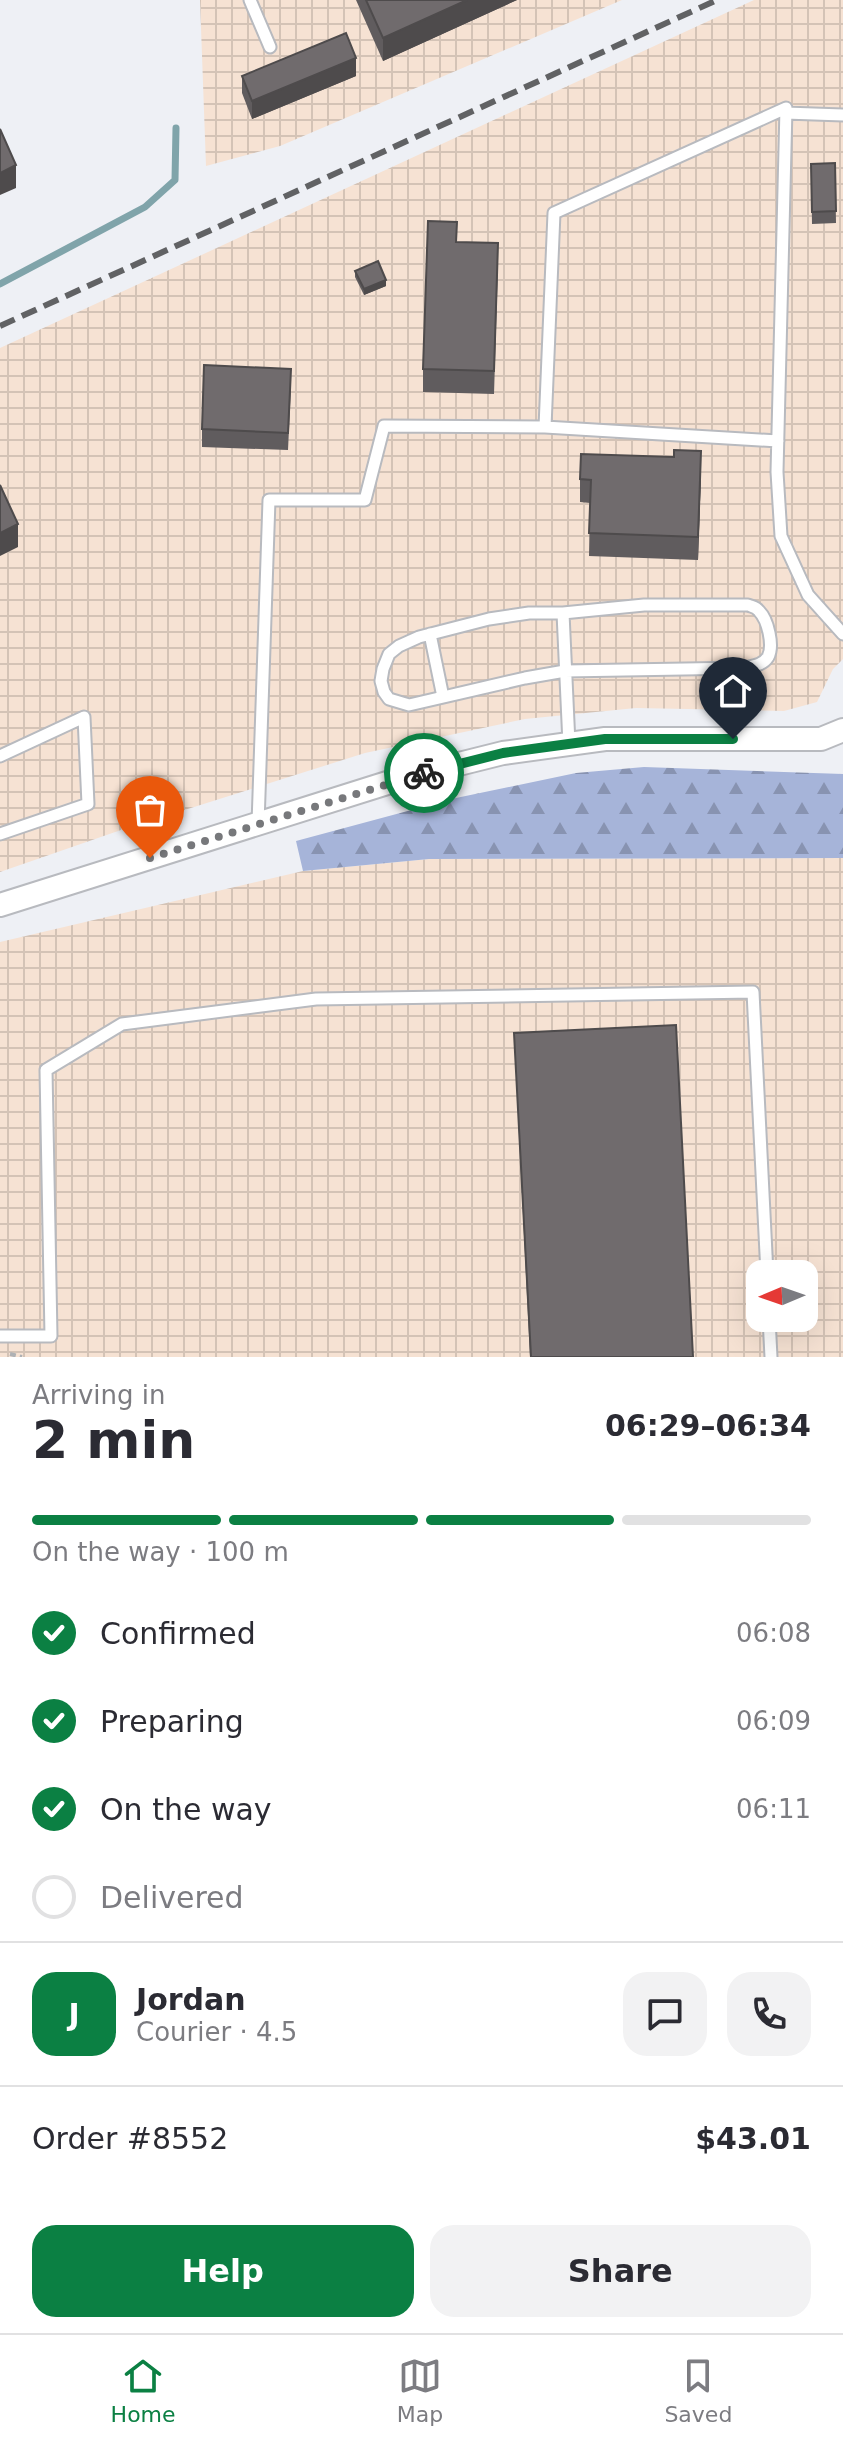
<!DOCTYPE html>
<meta charset="utf-8">
<style>
:root{--surface:#fff;--page:#f2f2f3;--text:#2b2b33;--muted:#7c7c81;--line:#e1e1e2;--accent:#0b8043}
body{margin:0;font-family:"DejaVu Sans",sans-serif;background:var(--page);color:var(--text);height:100vh;display:flex;flex-direction:column;font-size:30px;white-space:nowrap}
*{box-sizing:border-box;margin:0}
p{font-size:26px;color:var(--muted)}
.icon{flex:none;width:44px;height:44px;fill:none;stroke:currentColor;stroke-width:2;stroke-linecap:round;stroke-linejoin:round}
.map{position:relative;height:1357px;overflow:hidden}
.sheet{display:flex;flex-direction:column;background:var(--surface);flex:1}
.sheet>*{flex:none}
.needle{width:52px;rotate:268deg}
.fabs{position:absolute;left:746px;top:1260px;display:grid;gap:16px}
.fabs a{display:grid;place-items:center;width:72px;height:72px;border-radius:16px;background:var(--surface);box-shadow:0 8px 32px #0002;font-size:40px}
.pin{position:absolute;display:grid;place-items:center;width:68px;height:68px;color:#fff;margin:-82px -34px;border-radius:50% 50% 50% 0;rotate:-45deg;box-shadow:0 0 8px #0007}
.pin .icon{rotate:45deg}
.courier{position:absolute;display:grid;place-items:center;width:80px;height:80px;margin:-40px;border:6px solid #0b8043;border-radius:50%;background:#fff;color:#222;box-shadow:0 2px 10px #0007}
.head em{font-style:normal;font-weight:600}
.head div{display:flex;flex-direction:column-reverse}
.head{display:flex;align-items:center;justify-content:space-between;height:136px;padding:0 32px}
h1{font-size:52px;font-weight:600;line-height:60px}
.bar{display:grid;grid-template-columns:repeat(4,1fr);gap:12px 8px;align-content:center;height:96px;padding:0 32px}
.bar i{height:10px;border-radius:6px;background:var(--line)}
.bar .active{background:var(--accent)}
.bar p{grid-column:span 4}
.line{display:flex;align-items:center;gap:20px;padding:0 32px;border-top:2px solid var(--line)}
.line div{flex:1}
.round{display:grid;place-items:center;flex:none;width:84px;height:84px;border-radius:24px;background:var(--page)}
ol{padding:0 32px;list-style:none}
li{display:flex;align-items:center;gap:24px;height:88px}
li p{margin-inline-start:auto}
li .icon{padding:8px;border-radius:50%;background:var(--accent);color:#fff;stroke-width:4}
li:last-child{color:var(--muted)}
li i{width:44px;height:44px;border:4px solid var(--line);border-radius:50%}
.action{display:flex;gap:16px;margin-top:auto;padding:16px 32px}
.action a{flex:1;height:92px;border-radius:24px;background:var(--accent);color:#fff;font-size:32px;font-weight:600;line-height:92px;text-align:center}
.action a+a{background:var(--page);color:var(--text)}
.dock{display:flex;justify-content:space-around;align-items:center;height:112px;border-top:2px solid var(--line);background:var(--surface);font-size:22px;color:var(--muted)}
.dock a{display:grid;justify-items:center;gap:4px}
.dock .active{color:var(--accent)}
.map>svg:first-child{display:block}
.industrial{fill:url(#industrial-grid);fill-rule:evenodd}
.forest{fill:url(#forest-firs)}
.lines{fill:none;stroke-linecap:round;stroke-linejoin:round}
.stream{stroke:#80a4aa;stroke-width:7}
.service-casing{stroke:#b8babf;stroke-width:15}
.minor-casing{stroke:#b8babf;stroke-width:26}
.path{stroke:#afb1b4;stroke-width:4;stroke-dasharray:6 4;stroke-linecap:butt}
.service{stroke:#fff;stroke-width:11}
.minor{stroke:#fff;stroke-width:22}
.rail{stroke:#616264;stroke-width:6;stroke-dasharray:16 8;stroke-linecap:butt}
.wall{fill:#605c5e}
.shaded-wall{fill:#4e4b4c}
.building{fill:#706b6d;stroke:#4e4b4c;stroke-width:2}
.done{stroke:#77787b;stroke-width:8;stroke-dasharray:0 14.4}
.route{stroke:#0b8043;stroke-width:10}
</style>
<div class="map">
<svg width="843" height="1357" viewBox="0 0 843 1357">
<defs>
<pattern id="industrial-grid" width="8" height="8" patternUnits="userSpaceOnUse" patternTransform="scale(2)"><rect width="8" height="8" fill="#f6e2d3"/><path d="M0 4h8M4 0v8" fill="none" stroke="#d4c3b6"/></pattern>
<pattern id="forest-firs" width="22" height="20" patternUnits="userSpaceOnUse" patternTransform="scale(2)"><rect width="22" height="20" fill="#a6b4d9"/><path d="M5 1l3.5 6h-7zM16 11l3.5 6h-7z" fill="#8893b1"/></pattern>
</defs>
<rect width="100%" height="100%" fill="#eef0f5"/>
<path class="industrial" d="M200,0H622L280,146L206,166Z
M754,0H843V659L833,669L817,702L784,711L636,708L525,719L365,753L121,830L0,872V348Z
M843,858V1357H0V942L303,871L429,859ZM760,1274H804V1318H760Z"/>
<path class="forest" d="M644,767L843,774V858L429,859L303,871L296,841L456,798L576,773Z"/>
<g class="lines">
<path class="stream" d="M0,284L145,207L175,180L176,128"/>
<defs>
<path id="service" d="M250,0L270,47
M785,113L843,115
M545,427L778,441
M563,613H529L489,619L419,637L399,646L389,654L383,669L381,681L384,692L389,699L409,705L525,678L565,671L744,668C753,666 763,665 768,657C774,646 768,620 759,611C756,607 753,607 748,605H644L563,613L569,744
M430,634L443,697
M0,756L84,717L88,804L0,834
M258,824L269,500H365L384,426L545,427L554,213L786,108L777,472L781,536L808,595L843,634
M769,1318L771,1357
M0,1336H51L46,1070L122,1024L316,999L753,992L767,1274"/>
<path id="minor" d="M0,905L403,778L503,753L605,739H821L843,730"/>
</defs>
<use href="#service" class="service-casing"/>
<use href="#minor" class="minor-casing"/>
<path class="path" d="M10,1354L22,1357"/>
<use href="#service" class="service"/>
<use href="#minor" class="minor"/>
<path class="rail" d="M0,326L717,0"/>
</g>
<path class="wall" d="M356,0H517L383,61Z
M242,76H356L252,119L242,93Z
M835,163L836,223L812,224L811,164Z
M457,242L498,266L494,394L423,392V369Z
M355,271L386,286L364,295L355,277Z
M291,387L288,450L202,447V429Z
M701,473L698,560L589,556L590,503L580,502V479Z
M514,1033L693,1357H530Z"/>
<path class="shaded-wall" d="M467,0H517L383,61V38Z
M356,58V76L252,119V101Z
M16,165V188L0,195V173Z
M386,280V286L364,295V289Z
M701,451V473L698,560V537Z
M18,524V547L0,556V533Z"/>
<path class="building" d="M366,0H467L383,38Z
M346,33L356,58L252,101L242,76Z
M0,129L16,165L0,173Z
M835,163L836,211L812,212L811,164Z
M428,221L457,222L456,242L498,243L494,371L423,369Z
M378,261L386,280L364,289L355,271Z
M204,365L291,369L288,433L202,429Z
M674,450L701,451L698,537L589,533L591,480L580,479L581,454L674,457Z
M0,485L18,524L0,533Z
M676,1025L693,1357H531L514,1033Z"/>
<g class="lines">
<path class="done" d="M150,858L424,773"/>
<path class="route" d="M424,773L503,753L605,739H733"/>
</g>
</svg>
<div class="fabs">
<a><svg class="needle" viewBox="-14 -14 28 28"><path d="M0-13l5 13h-10z" fill="#e53935"/><path d="M0 13l5-13h-10z" fill="#7c7c81"/></svg></a>
</div>
<div class="pin" style="left:150px;top:858px;background:#ea580c"><svg class="icon" aria-label="bag" viewBox="0 0 24 24"><path d="M5 8h14l-1 12H6zM9 8a3 3 0 0 1 6 0"/></svg></div>
<div class="pin" style="left:733px;top:739px;background:#1f2937"><svg class="icon" aria-label="home" viewBox="0 0 24 24"><path d="M3 11l9-7 9 7M6 9v11h12V9"/></svg></div>
<div class="courier" style="left:424px;top:773px"><svg class="icon" aria-label="bike" viewBox="0 0 24 24"><circle cx="6" cy="16" r="4"/><circle cx="18" cy="16" r="4"/><path d="M6 16l4-8h5l3 8M10 8l3 8H6M13 5h3"/></svg></div>
</div>
<section class="sheet">
<div class="head"><div><h1>2 min</h1><p>Arriving in</p></div><em>06:29–06:34</em></div>
<div class="bar"><i class="active"></i><i class="active"></i><i class="active"></i><i></i><p>On the way · 100 m</p></div>
<ol>
<li><svg class="icon" aria-label="check" viewBox="0 0 24 24"><path d="M5 12l5 5 9-10"/></svg>Confirmed<p>06:08</p></li>
<li><svg class="icon" aria-label="check" viewBox="0 0 24 24"><path d="M5 12l5 5 9-10"/></svg>Preparing<p>06:09</p></li>
<li><svg class="icon" aria-label="check" viewBox="0 0 24 24"><path d="M5 12l5 5 9-10"/></svg>On the way<p>06:11</p></li>
<li><i></i>Delivered</li>
</ol>
<div class="line" style="height:144px"><b class="round" style="background:var(--accent);color:#fff">J</b><div><b>Jordan</b><p>Courier · 4.5</p></div><a class="round"><svg class="icon" aria-label="chat" viewBox="0 0 24 24"><path d="M4 5h16v11H9l-5 4z"/></svg></a><a class="round"><svg class="icon" aria-label="phone" viewBox="0 0 24 24"><path d="M5 4h4l2 5-3 2q2 4 5 5l2-3 5 2v4C11 20 4 13 5 4z"/></svg></a></div>
<div class="line" style="height:104px"><div>Order #8552</div><b>$43.01</b></div>
<div class="action"><a>Help</a><a>Share</a></div>
</section>
<nav class="dock">
<a class="active"><svg class="icon" aria-label="home" viewBox="0 0 24 24"><path d="M3 11l9-7 9 7M6 9v11h12V9"/></svg>Home</a>
<a><svg class="icon" aria-label="map" viewBox="0 0 24 24"><path d="M3 6l6-2 6 2 6-2v14l-6 2-6-2-6 2zM9 4v14M15 6v14"/></svg>Map</a>
<a><svg class="icon" aria-label="saved" viewBox="0 0 24 24"><path d="M7 4h10v16l-5-4-5 4z"/></svg>Saved</a>
</nav>
